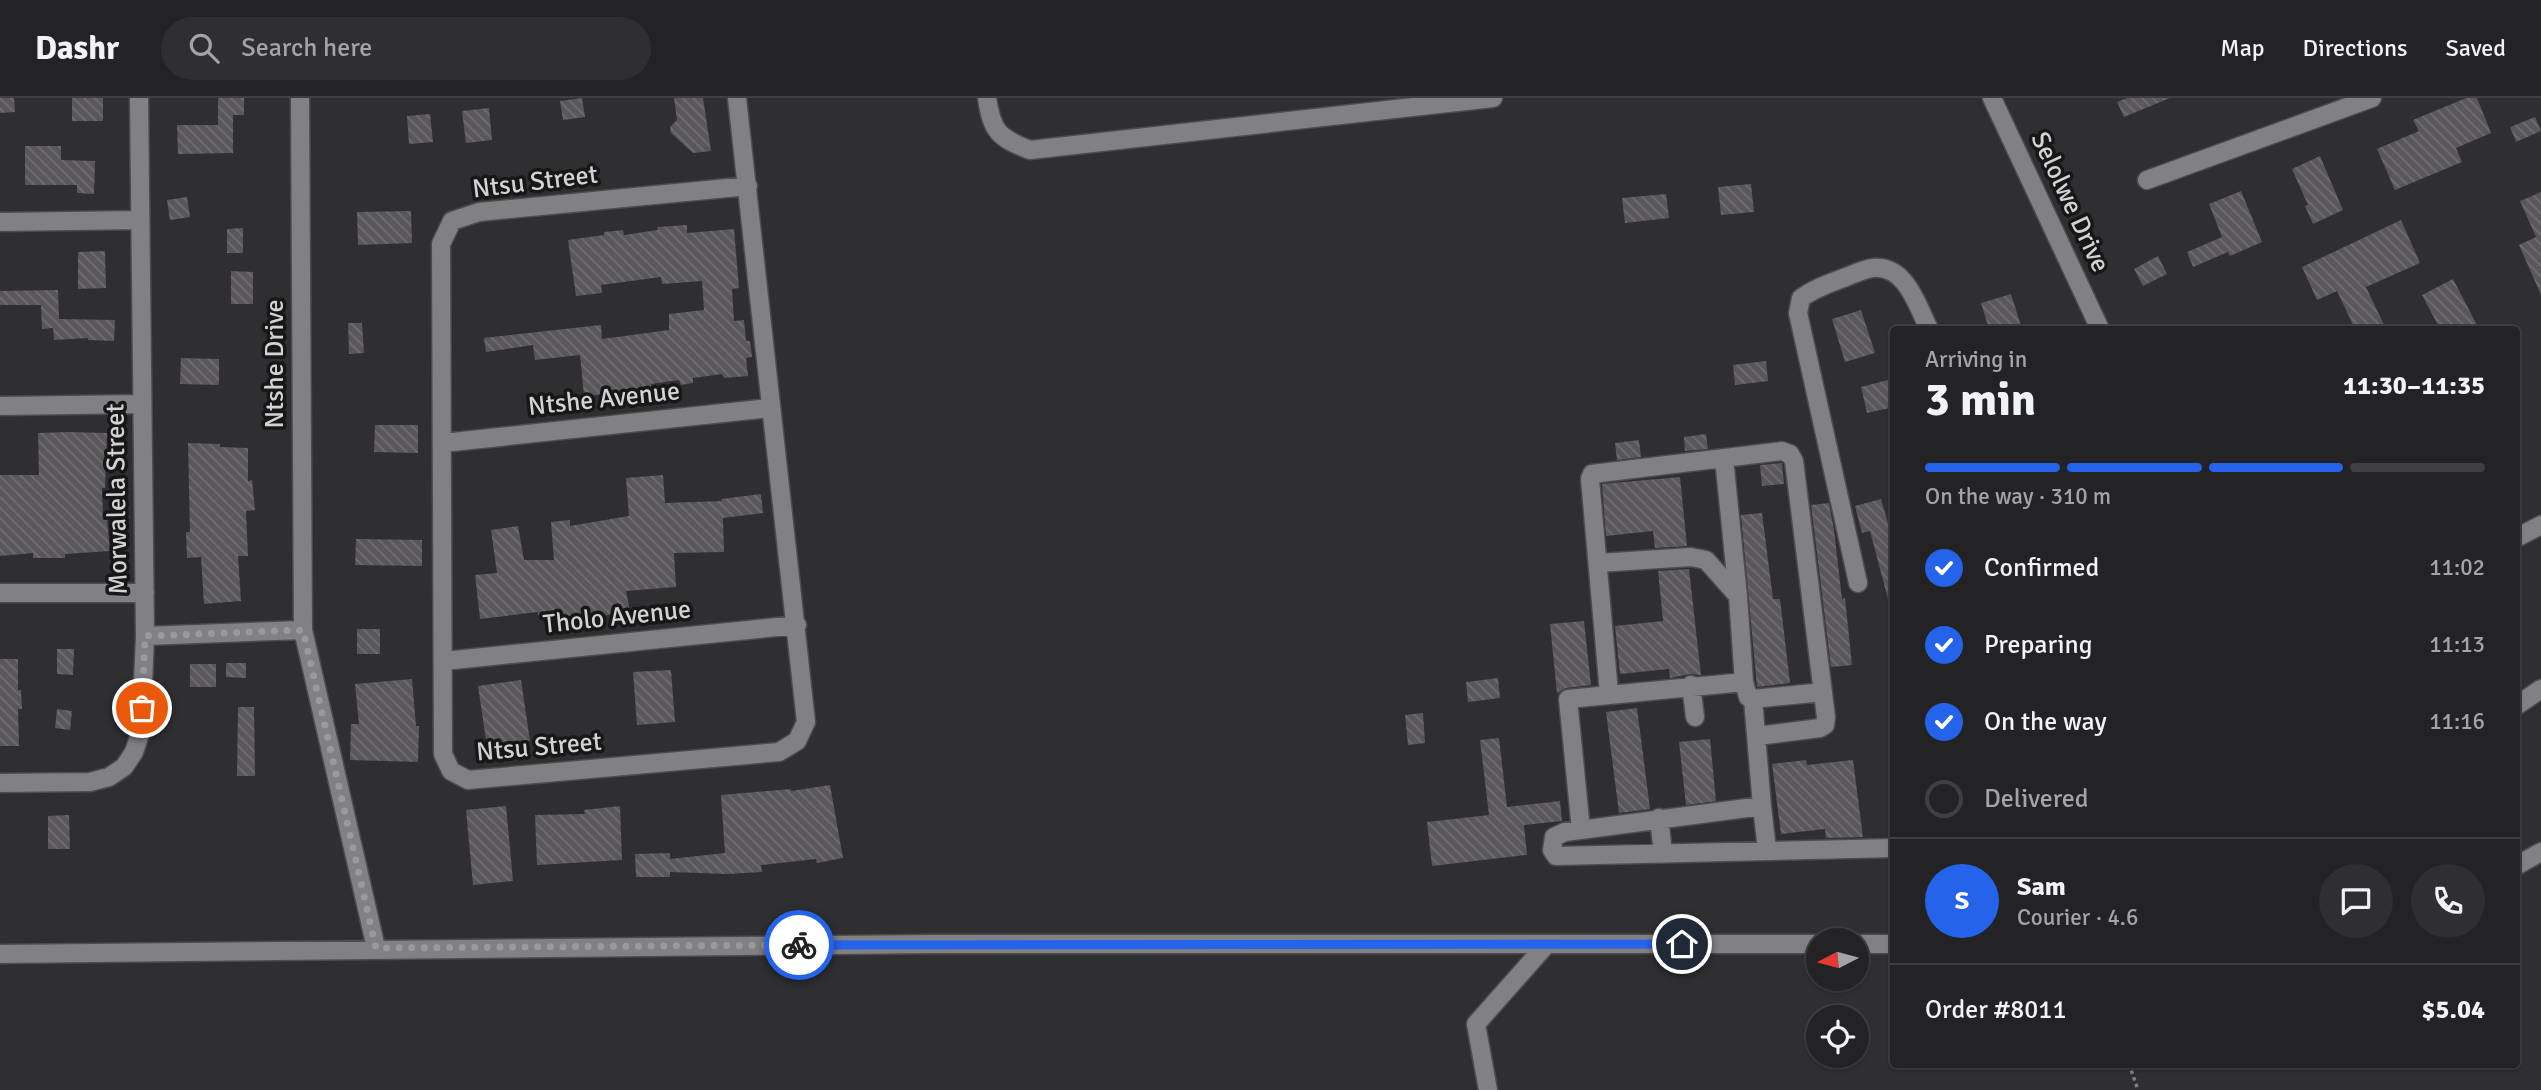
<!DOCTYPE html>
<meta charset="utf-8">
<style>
:root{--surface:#232225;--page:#2f2f32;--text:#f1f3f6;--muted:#a3a4a7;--line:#403f42;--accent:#2563eb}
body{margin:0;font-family:Signika,sans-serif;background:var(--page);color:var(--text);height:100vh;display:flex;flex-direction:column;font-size:26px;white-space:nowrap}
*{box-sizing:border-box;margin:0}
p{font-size:23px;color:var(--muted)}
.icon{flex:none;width:38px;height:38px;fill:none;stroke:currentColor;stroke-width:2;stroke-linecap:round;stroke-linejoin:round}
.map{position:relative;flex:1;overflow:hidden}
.drawer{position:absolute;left:1890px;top:228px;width:630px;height:742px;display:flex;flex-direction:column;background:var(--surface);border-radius:7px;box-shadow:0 2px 5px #0004,0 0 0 2px var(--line)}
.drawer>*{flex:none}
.needle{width:46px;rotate:264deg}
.controls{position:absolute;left:1806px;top:830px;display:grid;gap:14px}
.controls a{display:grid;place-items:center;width:63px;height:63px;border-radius:50%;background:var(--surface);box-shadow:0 2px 5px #0004,0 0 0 2px var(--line);font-size:35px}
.pin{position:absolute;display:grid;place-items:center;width:60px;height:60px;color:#fff;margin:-30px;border:4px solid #fff;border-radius:50%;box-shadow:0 2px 7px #0007}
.courier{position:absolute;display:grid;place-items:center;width:70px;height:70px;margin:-35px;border:5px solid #2563eb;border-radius:50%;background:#fff;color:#222;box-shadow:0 2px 9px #0007}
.headline em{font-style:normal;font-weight:700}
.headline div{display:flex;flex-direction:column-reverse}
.headline{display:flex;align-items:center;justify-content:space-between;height:119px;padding:0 35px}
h1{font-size:46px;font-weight:700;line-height:52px}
.bar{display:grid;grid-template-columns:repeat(4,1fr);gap:10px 7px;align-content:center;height:84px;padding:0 35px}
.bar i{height:9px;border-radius:5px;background:var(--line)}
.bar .current{background:var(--accent)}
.bar p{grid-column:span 4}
.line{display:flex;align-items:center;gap:18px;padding:0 35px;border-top:2px solid var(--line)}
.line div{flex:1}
.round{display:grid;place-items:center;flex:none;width:74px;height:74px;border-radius:37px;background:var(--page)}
ol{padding:0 35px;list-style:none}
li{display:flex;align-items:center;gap:21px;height:77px}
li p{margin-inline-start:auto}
li .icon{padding:7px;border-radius:50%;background:var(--accent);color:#fff;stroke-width:4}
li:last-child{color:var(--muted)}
li i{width:38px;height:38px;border:4px solid var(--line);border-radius:50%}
header{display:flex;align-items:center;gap:42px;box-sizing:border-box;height:98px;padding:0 35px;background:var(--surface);border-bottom:2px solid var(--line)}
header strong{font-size:33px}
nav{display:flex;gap:38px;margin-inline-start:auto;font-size:24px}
.search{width:490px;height:63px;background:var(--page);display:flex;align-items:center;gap:18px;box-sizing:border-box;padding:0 24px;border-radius:38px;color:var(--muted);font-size:26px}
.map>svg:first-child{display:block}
.building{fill:url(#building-back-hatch)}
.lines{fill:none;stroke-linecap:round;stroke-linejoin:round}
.minor-casing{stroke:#4c4c4e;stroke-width:21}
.path{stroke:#807f82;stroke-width:3.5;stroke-dasharray:3.5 3.5;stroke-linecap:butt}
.minor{stroke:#818184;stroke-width:18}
.done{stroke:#9a999c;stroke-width:7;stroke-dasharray:0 12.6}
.route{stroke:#2563eb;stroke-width:9}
.labels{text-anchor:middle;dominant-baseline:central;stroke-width:7;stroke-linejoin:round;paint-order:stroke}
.street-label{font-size:26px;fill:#d3d3d5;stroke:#171718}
</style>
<header>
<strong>Dashr</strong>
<div class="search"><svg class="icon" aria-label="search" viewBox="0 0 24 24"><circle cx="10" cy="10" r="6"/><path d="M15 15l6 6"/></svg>Search here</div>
<nav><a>Map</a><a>Directions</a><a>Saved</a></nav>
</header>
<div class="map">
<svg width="2541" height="992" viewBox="0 0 2541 992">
<defs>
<pattern id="building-back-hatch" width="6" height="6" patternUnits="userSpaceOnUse" patternTransform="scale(1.75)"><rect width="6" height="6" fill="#595759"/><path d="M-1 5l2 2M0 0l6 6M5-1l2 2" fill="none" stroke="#706e70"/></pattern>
</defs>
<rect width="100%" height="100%" fill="#2f2e31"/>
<path class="building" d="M0,0H14L15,14L0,15Z
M72,0H103V23H72Z
M218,0H244V17H233V55L178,56L177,27H218Z
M582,0L585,19L563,22L560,3Z
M674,0H703L711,53L693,55L671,35L670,29L677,22Z
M2127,0H2170L2124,19L2117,4Z
M2466,0H2477L2491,35L2456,50L2462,64L2395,92L2377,51L2419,33L2413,22Z
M489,10L492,42L466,45L462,13Z
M430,16L433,44L409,46L407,18Z
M2535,19L2541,33L2516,44L2510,29Z
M25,48H61V62L95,63L94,96L77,95V87H25Z
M2320,58L2343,112L2313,126L2305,108L2308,107L2292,71Z
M1751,86L1754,114L1721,117L1718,89Z
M2241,93L2262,144L2230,158L2228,154L2193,169L2187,154L2222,139L2209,106Z
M2541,94V197L2519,147L2536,139L2520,103Z
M1666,96L1669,120L1625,125L1622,100Z
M187,99L190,119L170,122L167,102Z
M411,113L412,145L358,147L357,114Z
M2401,122L2420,165L2366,189L2386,231H2355L2337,193L2317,202L2302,169Z
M687,127V135L734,131L739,190L732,191L734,223L744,222L746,243H750L752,259L746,260L748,278L724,280L722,276L693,280V285L681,287L679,282L651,286L652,293L584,298L580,257L535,262L533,247L486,254L484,240L601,227L602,241L669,232V216L704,212L702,183L662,186L661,179L601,187L602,195L576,198L568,142L604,137V134L623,132L624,137L658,132L657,129Z
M243,130V155H227V131Z
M105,153L106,190L78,191V154Z
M2158,158L2167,176L2143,188L2134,171Z
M231,173L253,174V206H231Z
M2453,181L2479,231H2440L2422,197Z
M58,192L59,221L115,222L114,243L88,242V240L54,242L53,230L42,231L41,207H0V193Z
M2011,196L2022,231H1989L1981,205Z
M1861,212L1875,255L1845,264L1832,221Z
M348,225H362L364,255L349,256Z
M181,260L219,261V287L180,286Z
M1766,263L1768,283L1735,287L1733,267Z
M1888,282L1894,309L1867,315L1861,289Z
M375,327H418V355L374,354Z
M68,334L107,335L105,390H102L103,422H107L110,453L65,456V460H33V455L0,458V377H39L38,335Z
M1706,336L1708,351L1685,353L1684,339Z
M1639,342L1641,359L1617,362L1615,345Z
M188,345L220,346V349L248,350V383L252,382L255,412L246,413L248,458H238L241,503L204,506L201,459L187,460L186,434H190Z
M1782,365L1784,386L1762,388L1760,367Z
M663,377L665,405L722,403L721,401L761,396L763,415L723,420L724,454L674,455L676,489L626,493L630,513L597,519L538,517V514L480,521L475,477L497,475L491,432L518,428L524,462H554L551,424L570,422V428L629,418L626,380Z
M1680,379L1687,448L1655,450L1653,433L1606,438L1602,386Z
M1881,401L1894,446V500L1888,501L1870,433L1862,435L1855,408Z
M1829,405L1834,432L1842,501L1845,500L1852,567L1831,569L1811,407Z
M1762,415L1773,501H1780L1790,585L1757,589L1741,417Z
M356,441L422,442V468L355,467Z
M1689,471L1701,577L1690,576L1670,580L1669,571L1620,576L1615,528L1663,523L1658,473Z
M1584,523L1591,587L1566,590L1557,595L1550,526Z
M357,531H380V556H357Z
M57,551H74L73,577L57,576Z
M0,561H18V592H21L22,611H18L19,648H0Z
M226,565H246V580L226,579Z
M190,566H216V589H190Z
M671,572L675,624L637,627L633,574Z
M1498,580L1500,600L1468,604L1466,584Z
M412,581L416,628H419L418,664L350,662L351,626H359L355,586Z
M521,582L530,643L487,649L478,588Z
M238,609H254L255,678H237Z
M1637,610L1650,711L1619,715L1606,614Z
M57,611L72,613L70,632L55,630Z
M1423,615L1425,645L1408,647L1405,617Z
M1499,640L1507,709L1560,703L1562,723L1524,727L1527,757L1432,768L1427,724L1489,717L1480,642Z
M1710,641L1716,703L1686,707L1679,644Z
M1806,662L1807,667L1853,662L1863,739L1826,740L1825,731L1781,736L1772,666Z
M830,687L843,760L817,765L816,761L761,767L762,774L727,776L670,774V779H636L635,756L670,755V761L725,755L721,697L791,691V693Z
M506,708L513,783L473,787L466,712Z
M620,708L622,762L537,767L535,717L585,716L584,712Z
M69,717L70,751H48V718Z"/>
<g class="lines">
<defs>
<path id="minor" d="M300,0L303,532L376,850
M737,0L806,624L797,643L779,654L468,682L451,673L443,656L441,146L452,123L479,114L748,88
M987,0C992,34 999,40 1030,52L1493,0
M1992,0L2100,231
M2147,82L2372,0
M0,124L140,122
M0,308L142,306
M443,345L770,310
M1724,360L1738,498L1744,584L1748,599L1753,601L1823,594
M2516,440L2541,427
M1598,465L1691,459L1706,462L1738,498
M1858,485L1798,215L1801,200C1815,190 1830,185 1846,179C1854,176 1864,171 1873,170C1906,167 1917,207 1929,231
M0,495H145
M145,538L303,532
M444,563L797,527
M1691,587L1695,619
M1609,595L1590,381L1592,376L1782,353L1790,356L1794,363L1826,619L1825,627L1820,630L1757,638
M1753,601L1762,708L1565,734L1554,739L1552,752L1556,758L1894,750
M2516,608L2541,591
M0,685L90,684L109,679L124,669L134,654L141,633L145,538L139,0
M1762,708L1767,752
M1659,720L1663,755
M1581,732L1568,601L1744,584
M2516,768L2541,754
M1857,846H1894
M0,856L931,846H1818
M1488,992L1476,926L1546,847"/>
</defs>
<use href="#minor" class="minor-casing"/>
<path class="path" d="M2129,966L2138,992"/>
<use href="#minor" class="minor"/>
</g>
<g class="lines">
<path class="done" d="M142,610L145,538L303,532L376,850L799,847"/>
<path class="route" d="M799,847L1682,846"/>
</g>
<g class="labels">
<g class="street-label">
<text transform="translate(535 84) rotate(-7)">Ntsu Street</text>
<text transform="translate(2070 104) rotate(65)">Selolwe Drive</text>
<text transform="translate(275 266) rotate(-90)">Ntshe Drive</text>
<text transform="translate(604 301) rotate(-6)">Ntshe Avenue</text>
<text transform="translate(117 401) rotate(-91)">Morwalela Street</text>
<text transform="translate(617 519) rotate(-6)">Tholo Avenue</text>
<text transform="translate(539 649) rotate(-5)">Ntsu Street</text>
</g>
</g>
</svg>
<div class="controls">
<a><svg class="needle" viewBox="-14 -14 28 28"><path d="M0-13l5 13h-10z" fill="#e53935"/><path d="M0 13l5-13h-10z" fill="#a3a4a7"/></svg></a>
<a><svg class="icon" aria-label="locate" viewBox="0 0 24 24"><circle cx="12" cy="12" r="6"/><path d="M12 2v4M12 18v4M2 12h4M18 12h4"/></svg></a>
</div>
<div class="pin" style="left:142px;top:610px;background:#ea580c"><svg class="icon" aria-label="bag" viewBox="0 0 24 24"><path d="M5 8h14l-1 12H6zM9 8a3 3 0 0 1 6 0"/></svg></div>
<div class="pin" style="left:1682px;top:846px;background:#1f2937"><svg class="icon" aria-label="home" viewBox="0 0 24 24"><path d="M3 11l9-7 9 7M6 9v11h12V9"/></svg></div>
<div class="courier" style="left:799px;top:847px"><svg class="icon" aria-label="bike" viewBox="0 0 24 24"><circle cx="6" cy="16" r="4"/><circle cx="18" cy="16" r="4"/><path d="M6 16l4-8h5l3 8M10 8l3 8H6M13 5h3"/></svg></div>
<section class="drawer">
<div class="headline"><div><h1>3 min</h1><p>Arriving in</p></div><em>11:30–11:35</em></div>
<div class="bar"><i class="current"></i><i class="current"></i><i class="current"></i><i></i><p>On the way · 310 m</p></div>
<ol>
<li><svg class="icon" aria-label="check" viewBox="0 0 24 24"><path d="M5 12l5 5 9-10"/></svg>Confirmed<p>11:02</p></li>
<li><svg class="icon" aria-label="check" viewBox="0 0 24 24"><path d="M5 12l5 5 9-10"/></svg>Preparing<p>11:13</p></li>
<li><svg class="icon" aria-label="check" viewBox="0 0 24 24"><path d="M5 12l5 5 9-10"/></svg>On the way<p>11:16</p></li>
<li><i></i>Delivered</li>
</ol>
<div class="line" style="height:126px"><b class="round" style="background:var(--accent);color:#fff">S</b><div><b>Sam</b><p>Courier · 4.6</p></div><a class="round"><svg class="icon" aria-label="chat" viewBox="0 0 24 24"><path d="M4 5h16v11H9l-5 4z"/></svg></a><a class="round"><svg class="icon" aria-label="phone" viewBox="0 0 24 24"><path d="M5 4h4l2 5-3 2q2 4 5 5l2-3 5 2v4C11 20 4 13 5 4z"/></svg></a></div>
<div class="line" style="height:91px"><div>Order #8011</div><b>$5.04</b></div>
</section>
</div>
